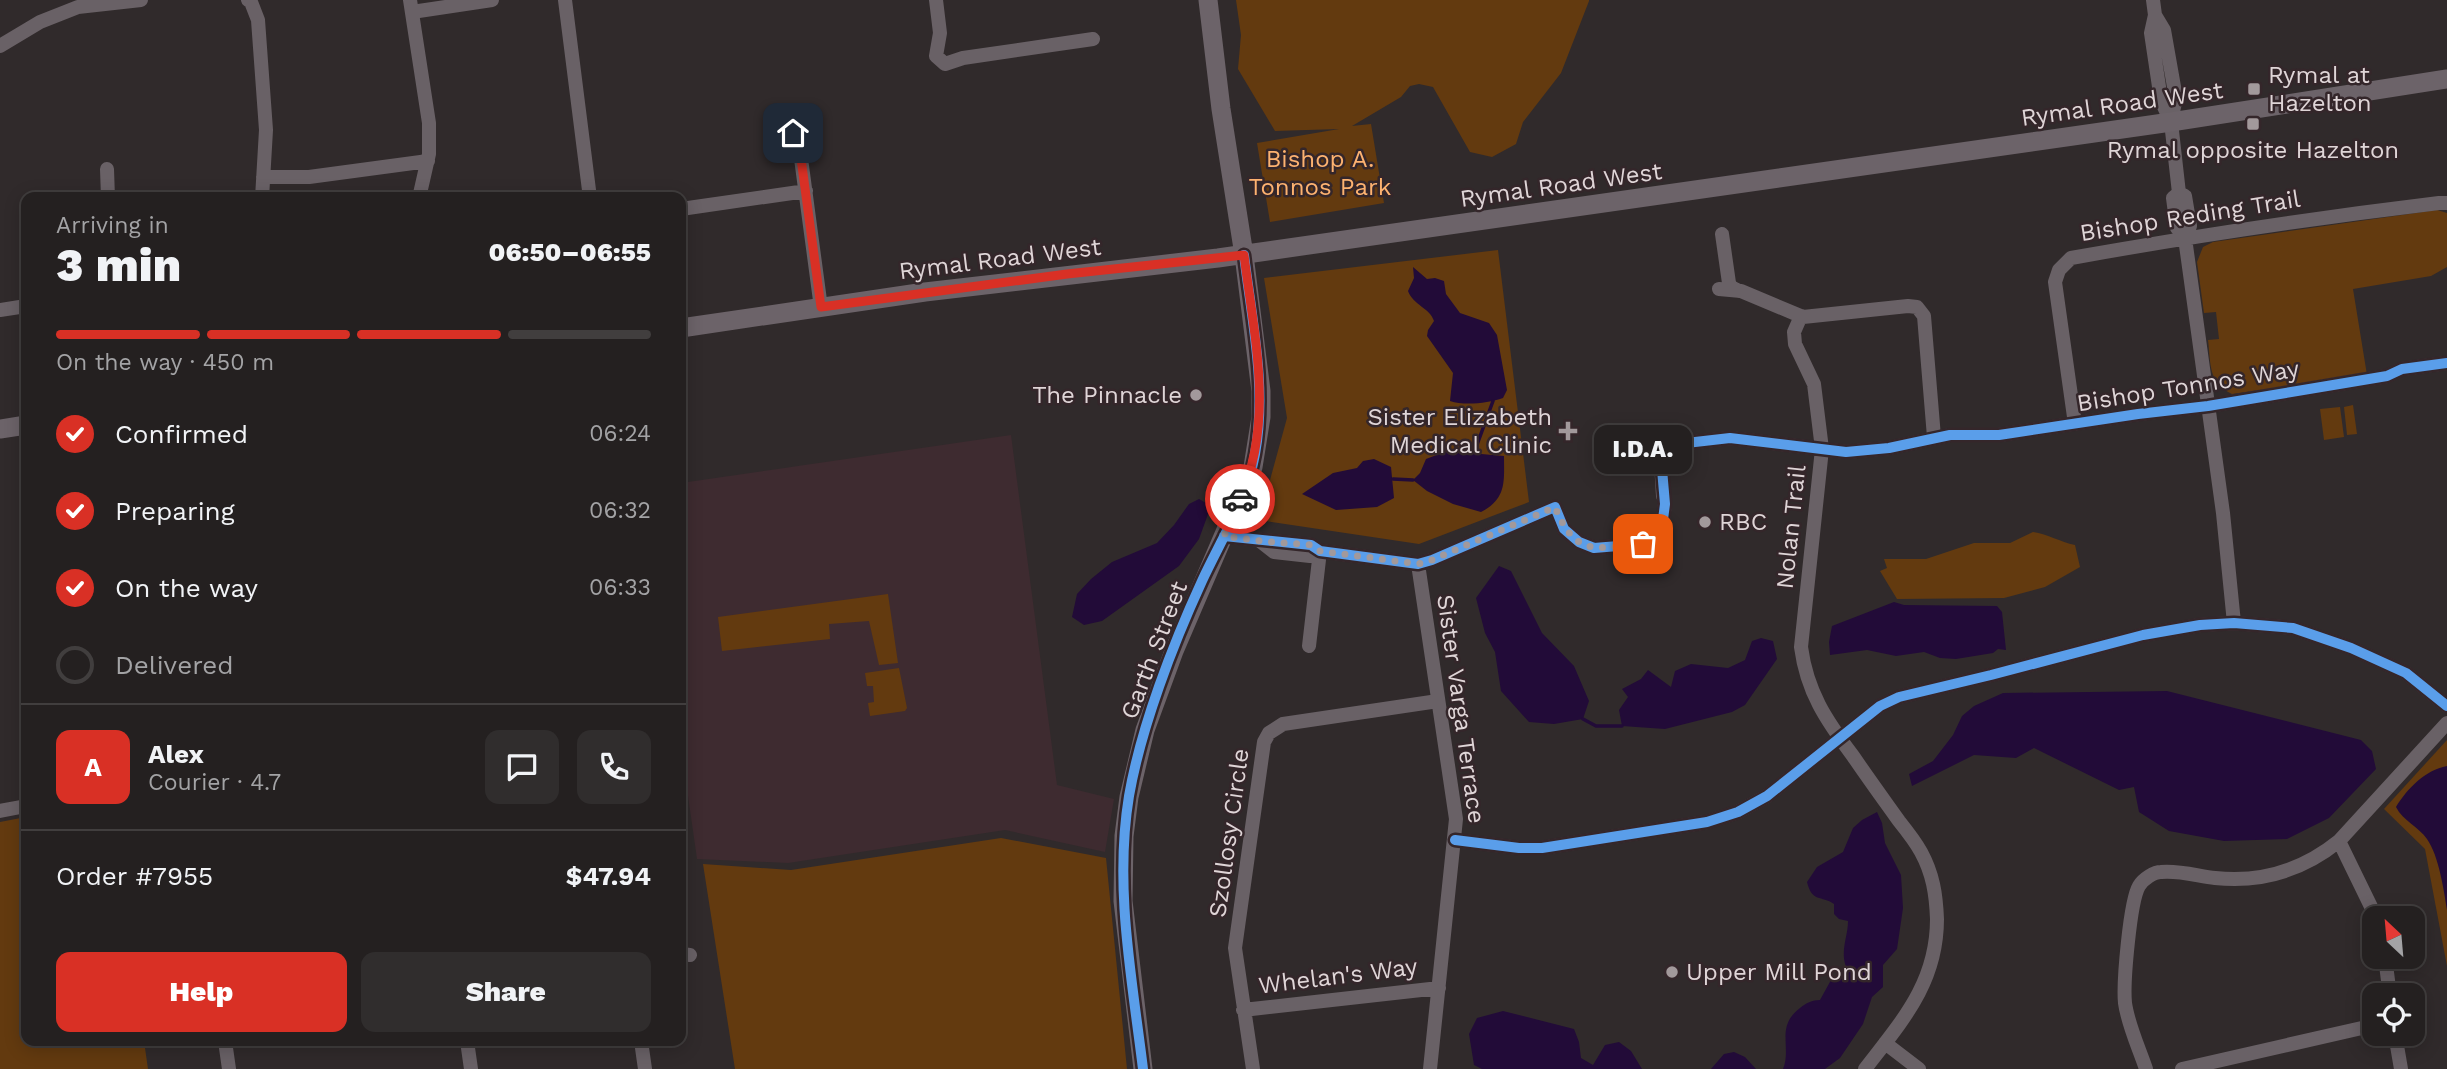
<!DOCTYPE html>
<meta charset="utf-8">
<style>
:root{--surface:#242020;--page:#302d2d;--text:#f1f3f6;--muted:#a3a3a5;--line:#413e3e;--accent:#d93025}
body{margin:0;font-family:"Work Sans",sans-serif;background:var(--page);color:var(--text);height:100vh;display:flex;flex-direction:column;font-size:26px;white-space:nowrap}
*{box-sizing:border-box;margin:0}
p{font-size:23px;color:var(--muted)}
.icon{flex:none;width:38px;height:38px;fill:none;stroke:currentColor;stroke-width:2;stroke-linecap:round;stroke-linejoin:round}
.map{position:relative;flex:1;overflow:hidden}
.sheet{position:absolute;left:21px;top:192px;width:665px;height:854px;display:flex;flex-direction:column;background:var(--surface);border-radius:14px;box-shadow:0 4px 18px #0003,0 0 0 2px var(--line)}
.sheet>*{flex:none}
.needle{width:46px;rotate:334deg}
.tools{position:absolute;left:2362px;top:906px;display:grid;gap:14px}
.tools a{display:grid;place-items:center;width:63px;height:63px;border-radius:14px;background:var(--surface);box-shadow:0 4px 18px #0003,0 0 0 2px var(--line);font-size:35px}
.pin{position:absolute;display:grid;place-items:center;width:60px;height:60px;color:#fff;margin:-30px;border-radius:14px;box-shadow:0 4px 10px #0006}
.courier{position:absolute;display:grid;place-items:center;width:70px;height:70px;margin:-35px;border:5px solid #d93025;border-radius:50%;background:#fff;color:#222;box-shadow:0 2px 9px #0007}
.bubble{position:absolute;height:49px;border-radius:14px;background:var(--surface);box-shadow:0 4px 18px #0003,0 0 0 2px var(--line);font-size:23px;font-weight:800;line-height:49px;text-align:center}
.headline em{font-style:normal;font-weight:800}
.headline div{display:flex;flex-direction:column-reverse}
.headline{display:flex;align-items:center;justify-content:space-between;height:119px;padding:0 35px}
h1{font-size:46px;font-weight:800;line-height:52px}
.bar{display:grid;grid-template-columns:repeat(4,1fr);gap:10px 7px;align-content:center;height:84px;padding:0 35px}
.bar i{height:9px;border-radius:5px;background:var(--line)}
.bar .on{background:var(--accent)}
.bar p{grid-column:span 4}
.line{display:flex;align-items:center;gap:18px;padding:0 35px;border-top:2px solid var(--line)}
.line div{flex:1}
.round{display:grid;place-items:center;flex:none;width:74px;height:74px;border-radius:14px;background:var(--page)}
ol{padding:0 35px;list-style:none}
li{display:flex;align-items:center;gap:21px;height:77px}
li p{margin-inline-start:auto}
li .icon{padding:7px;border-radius:50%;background:var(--accent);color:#fff;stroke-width:4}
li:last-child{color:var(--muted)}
li i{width:38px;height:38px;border:4px solid var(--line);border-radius:50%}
.primary-button{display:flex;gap:14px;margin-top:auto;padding:14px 35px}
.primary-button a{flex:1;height:80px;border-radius:14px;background:var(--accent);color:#fff;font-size:28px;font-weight:800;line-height:80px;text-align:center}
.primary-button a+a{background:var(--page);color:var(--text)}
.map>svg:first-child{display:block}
.built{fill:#3e2b30}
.green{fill:#633a0f}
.water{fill:#220b38}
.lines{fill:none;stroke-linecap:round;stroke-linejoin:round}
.stream{stroke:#220b38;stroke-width:3.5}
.street{stroke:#696166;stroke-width:14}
.secondary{stroke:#6c6369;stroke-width:19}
.cycleway-casing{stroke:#34262a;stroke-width:15}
.cycleway{stroke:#5a9eea;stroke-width:10}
.done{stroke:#a2999b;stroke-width:7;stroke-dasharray:0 12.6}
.route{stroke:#d93025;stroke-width:9}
.poi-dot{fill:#a2999b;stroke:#34262a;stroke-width:2.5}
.labels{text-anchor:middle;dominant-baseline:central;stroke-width:5;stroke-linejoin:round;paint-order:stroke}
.poi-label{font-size:24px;fill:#dfd5d7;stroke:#34262a;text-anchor:start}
.street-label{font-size:24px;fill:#dfd5d7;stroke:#34262a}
.park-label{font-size:24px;fill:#fdb270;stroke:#34262a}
</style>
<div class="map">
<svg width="2447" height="1069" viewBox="0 0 2447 1069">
<rect width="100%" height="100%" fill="#302a2b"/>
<path class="built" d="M1011,435L1057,785L1114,799L1105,852L1005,830L788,863L697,859L681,747V483Z"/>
<path class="green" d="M1236,0H1589V1L1561,73L1523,122L1516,144L1492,157L1470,152L1433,87L1419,84L1410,86L1401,97L1352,126L1371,124L1384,203L1270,222L1257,143L1339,129L1275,131L1238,69L1241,35Z
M2437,210L2447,213V267L2431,276L2353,289L2367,375L2232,394C2208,382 2211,365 2208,340L2219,339L2216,312L2204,313L2197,262L2203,247L2213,242Z
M1498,250L1529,502L1419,544L1259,520L1287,418L1264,278Z
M2353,405L2357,434L2347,435L2344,407Z
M2340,407L2344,437L2324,440L2320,409Z
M2033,532C2048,534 2060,542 2075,545L2080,567L2045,587L2004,598L1897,599L1880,571L1887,568L1884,559H1926L1974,543H2010Z
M888,594L898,663L879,665L869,621L829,624L830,639L722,651L718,617Z
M899,668L907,708L905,711L870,716L868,703L874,702L873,686H867L865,673Z
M2447,740V966L2425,849L2384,809Z
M26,817V1041H144L148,1069H0V822Z
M1001,838L1106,858L1127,1069H735L703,864L791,870Z"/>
<path class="water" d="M1413,267L1427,279L1435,278L1444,281L1446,294L1460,313L1489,323L1497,335L1507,390L1503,398C1488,403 1465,406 1450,401L1453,373L1427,336L1428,330L1434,321C1430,308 1413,305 1408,291L1414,278Z
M1447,451L1504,456C1504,481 1507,499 1481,512L1453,504L1427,491L1413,480L1420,473L1426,459Z
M1374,459L1391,467L1394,498L1377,507L1336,510L1302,494L1333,473L1357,468L1363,461Z
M1199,499L1211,506L1199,539L1179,566L1102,621L1084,625L1072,617L1077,594L1091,579L1112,562L1157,543L1174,525L1189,504Z
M1499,566L1511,571L1542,633L1574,666L1589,701L1583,719L1554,724L1529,722L1501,691L1495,652L1485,633L1476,598Z
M1894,602L1904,605L1997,606L2002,612L2006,650L1998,649L1993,653L1956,659L1940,658L1924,652L1896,656L1867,650L1830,655L1829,642L1832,626Z
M1761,638L1773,641L1777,659L1745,705L1732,712L1665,729L1622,726L1619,710L1628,697L1622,689L1641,679L1648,670L1671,687L1675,671L1691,664L1728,668L1745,660L1752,641Z
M2167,691L2361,740L2372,751L2376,769L2329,818L2287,839L2224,841L2169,831L2139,812L2134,787L2119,790L2034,748L2016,758L1974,755L1912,786L1909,774L1933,761L1953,735L1962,716L1974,706L2003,693Z
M2447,766V910C2444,891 2439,856 2427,839C2419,827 2403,821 2396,807C2407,789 2425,770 2447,766Z
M1877,812L1882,823L1885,843L1901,875L1903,908L1897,949L1883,965V987L1872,997L1863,1024L1840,1058L1825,1069H1783C1792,1047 1775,1027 1800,1008C1806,1003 1812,1000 1820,1000L1831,980L1846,967C1840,950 1848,937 1848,921L1839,919L1834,914V904C1821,895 1812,903 1807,882L1817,867L1843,852L1853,828L1862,820Z
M1503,1011L1574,1029L1579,1042L1581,1058L1593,1065L1605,1045L1619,1042L1631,1051L1642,1069H1482L1474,1065L1469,1034L1477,1018Z
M1734,1052L1745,1057L1756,1069H1711L1724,1054Z"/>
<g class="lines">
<path class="stream" d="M1474,453L1493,401
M1393,479L1413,480
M1583,719L1596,726H1622"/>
<path class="street" d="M248,0L251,2L258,20L266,130L262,198
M410,0L429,123V154L419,198
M565,0L590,198
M936,0L940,33L936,56L945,64L963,58L1093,39
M2153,0L2155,15L2151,33L2161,100L2171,122L2179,193L2185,196L2190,226L2185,238L2223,513L2234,623
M412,12L492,0
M2155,15L2164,30L2176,98L2171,121
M0,46L40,22L78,7L141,0
M783,119L793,133L800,151L821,308
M107,169L108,198
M263,177H309L428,161
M2179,193L2173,198L2177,228L2185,238
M681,209L806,191
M1722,234L1729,283L1731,287L1739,291
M1719,289L1741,291L1803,317L1908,306L1917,307L1924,316L1934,437
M0,310L26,306
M1801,316L1794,332L1795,344L1814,384L1822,449L1801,647C1807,692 1826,720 1853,756C1868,778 1884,800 1899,821C1907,831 1915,841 1921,852C1933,874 1936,894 1937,919C1937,983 1902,1021 1865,1069
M2075,424L2055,282L2059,270L2071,258C2193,236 2315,218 2439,203H2447
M1663,496L1660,446L1730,438L1846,452L1889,448L1950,435H1999L2138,414L2208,406L2387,376L2402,369L2447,363
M1224,536L1311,545L1320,551L1418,564L1432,560L1555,507L1564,529L1579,542L1594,548L1643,544L1662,527L1665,504
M1260,541L1274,552L1310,556L1320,551
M1418,564L1456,819L1430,1069
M1309,646L1320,551
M0,811L26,806
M1455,840L1519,848H1542L1707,822L1738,812L1767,796L1880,706L1899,697L1991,675L2143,635L2200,625L2234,623L2293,628L2351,648L2406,673L2447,706
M2339,841L2377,919
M681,954L690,955
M2385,957L2390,996
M1243,1010L1439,988
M2395,1034L2401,1069
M225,1041L229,1069
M467,1041L471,1069
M641,1041L645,1069
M1885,1043L1919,1069
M1253,1069L1235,948L1264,742L1269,733L1283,724L1438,701
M2146,1069C2139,1048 2128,1025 2125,1003C2123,983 2130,901 2139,886C2143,879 2154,872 2161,872C2178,870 2198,876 2215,878C2261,883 2303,870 2339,841L2447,723
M2182,1069L2375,1025"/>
<path class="secondary" d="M681,328L925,292L1218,258L2171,122L2447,79
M0,429L26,425
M1143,1069L1123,901L1124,836L1129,797L1145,730L1174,651L1253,467L1261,417V391L1244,255L1221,109L1208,0"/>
<defs>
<path id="cycleway" d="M1224,536L1311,545L1320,551L1418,564L1432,560L1555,507L1564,529L1579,542L1594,548L1643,544L1662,527L1665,504L1660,446L1730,438L1846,452L1889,448L1950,435H1999L2138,414L2208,406L2387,376L2402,369L2447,363
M1455,840L1519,848H1542L1707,822L1738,812L1767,796L1880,706L1899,697L1991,675L2143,635L2200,625L2234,623L2293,628L2351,648L2406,673L2447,706
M1143,1069C1132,978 1114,887 1129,796C1141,727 1173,644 1202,581C1221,540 1247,499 1255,454C1267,388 1252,321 1244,255"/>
</defs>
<use href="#cycleway" class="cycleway-casing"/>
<use href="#cycleway" class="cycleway"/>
</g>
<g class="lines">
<path class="done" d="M1240,499L1224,536L1260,541L1311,545L1320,551L1418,564L1432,560L1555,507C1576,558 1595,548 1643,544"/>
<path class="route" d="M793,133L800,151L821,307L1067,274L1244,255C1254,336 1275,420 1240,499"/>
</g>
<g class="poi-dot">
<rect x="2247" y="82" width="14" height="14" rx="3.5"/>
<rect x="2246" y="117" width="14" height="14" rx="3.5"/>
<circle cx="1196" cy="395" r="7"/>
<path d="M1564.5 420.5h7v7h7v7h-7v7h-7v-7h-7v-7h7z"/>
<circle cx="1705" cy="522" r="7"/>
<circle cx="1672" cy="972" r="7"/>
</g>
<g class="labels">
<g class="poi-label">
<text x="2268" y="75">Rymal at<tspan x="2268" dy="28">Hazelton</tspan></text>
<text x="2253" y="150" text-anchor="middle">Rymal opposite Hazelton</text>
<text x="1182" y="395" text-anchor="end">The Pinnacle</text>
<text x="1552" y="417" text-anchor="end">Sister Elizabeth<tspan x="1552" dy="28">Medical Clinic</tspan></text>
<text x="1719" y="522">RBC</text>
<text x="1686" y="972">Upper Mill Pond</text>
</g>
<g class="street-label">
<text transform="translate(2122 104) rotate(-8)">Rymal Road West</text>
<text transform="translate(1561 185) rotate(-8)">Rymal Road West</text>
<text transform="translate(2190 216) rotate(-9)">Bishop Reding Trail</text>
<text transform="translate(1000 259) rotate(-7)">Rymal Road West</text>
<text transform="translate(2188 386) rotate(-9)">Bishop Tonnos Way</text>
<text transform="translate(1791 527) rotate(-84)">Nolan Trail</text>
<text transform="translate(1154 650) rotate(-69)">Garth Street</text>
<text transform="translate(1461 709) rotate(82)">Sister Varga Terrace</text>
<text transform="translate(1229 833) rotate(-82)">Szollosy Circle</text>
<text transform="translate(1338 976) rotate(-7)">Whelan's Way</text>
</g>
<g class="park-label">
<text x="1320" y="159">Bishop A.<tspan x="1320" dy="28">Tonnos Park</tspan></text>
</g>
</g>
</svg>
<div class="tools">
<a><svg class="needle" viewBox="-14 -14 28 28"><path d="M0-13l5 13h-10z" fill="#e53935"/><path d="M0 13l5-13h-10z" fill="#a3a3a5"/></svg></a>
<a><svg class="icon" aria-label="locate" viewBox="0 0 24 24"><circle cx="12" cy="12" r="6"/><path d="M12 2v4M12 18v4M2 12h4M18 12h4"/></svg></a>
</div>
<div class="pin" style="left:1643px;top:544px;background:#ea580c"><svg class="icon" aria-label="bag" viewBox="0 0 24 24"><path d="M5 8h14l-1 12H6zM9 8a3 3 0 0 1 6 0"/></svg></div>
<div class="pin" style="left:793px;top:133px;background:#1f2937"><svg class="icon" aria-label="home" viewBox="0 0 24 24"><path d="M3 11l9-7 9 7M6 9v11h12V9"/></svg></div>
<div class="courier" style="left:1240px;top:499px"><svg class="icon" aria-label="car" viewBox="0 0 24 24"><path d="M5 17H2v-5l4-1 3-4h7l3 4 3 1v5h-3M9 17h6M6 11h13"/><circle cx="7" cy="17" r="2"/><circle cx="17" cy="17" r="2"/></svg></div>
<div class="bubble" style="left:1594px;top:425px;width:98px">I.D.A.</div>
<section class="sheet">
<div class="headline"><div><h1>3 min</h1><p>Arriving in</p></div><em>06:50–06:55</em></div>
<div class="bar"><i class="on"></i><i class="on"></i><i class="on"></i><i></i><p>On the way · 450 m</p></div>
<ol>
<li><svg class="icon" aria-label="check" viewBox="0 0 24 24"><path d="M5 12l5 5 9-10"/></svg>Confirmed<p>06:24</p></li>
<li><svg class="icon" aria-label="check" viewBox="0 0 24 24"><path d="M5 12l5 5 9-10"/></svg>Preparing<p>06:32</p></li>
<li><svg class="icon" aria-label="check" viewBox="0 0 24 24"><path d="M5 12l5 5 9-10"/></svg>On the way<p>06:33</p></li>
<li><i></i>Delivered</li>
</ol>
<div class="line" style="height:126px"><b class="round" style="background:var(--accent);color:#fff">A</b><div><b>Alex</b><p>Courier · 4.7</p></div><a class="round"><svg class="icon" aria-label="chat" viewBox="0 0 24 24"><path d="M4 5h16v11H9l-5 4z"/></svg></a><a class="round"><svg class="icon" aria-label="phone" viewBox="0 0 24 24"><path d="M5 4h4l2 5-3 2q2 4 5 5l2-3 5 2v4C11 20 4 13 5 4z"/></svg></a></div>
<div class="line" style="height:91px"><div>Order #7955</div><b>$47.94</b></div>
<div class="primary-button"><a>Help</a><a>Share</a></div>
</section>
</div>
